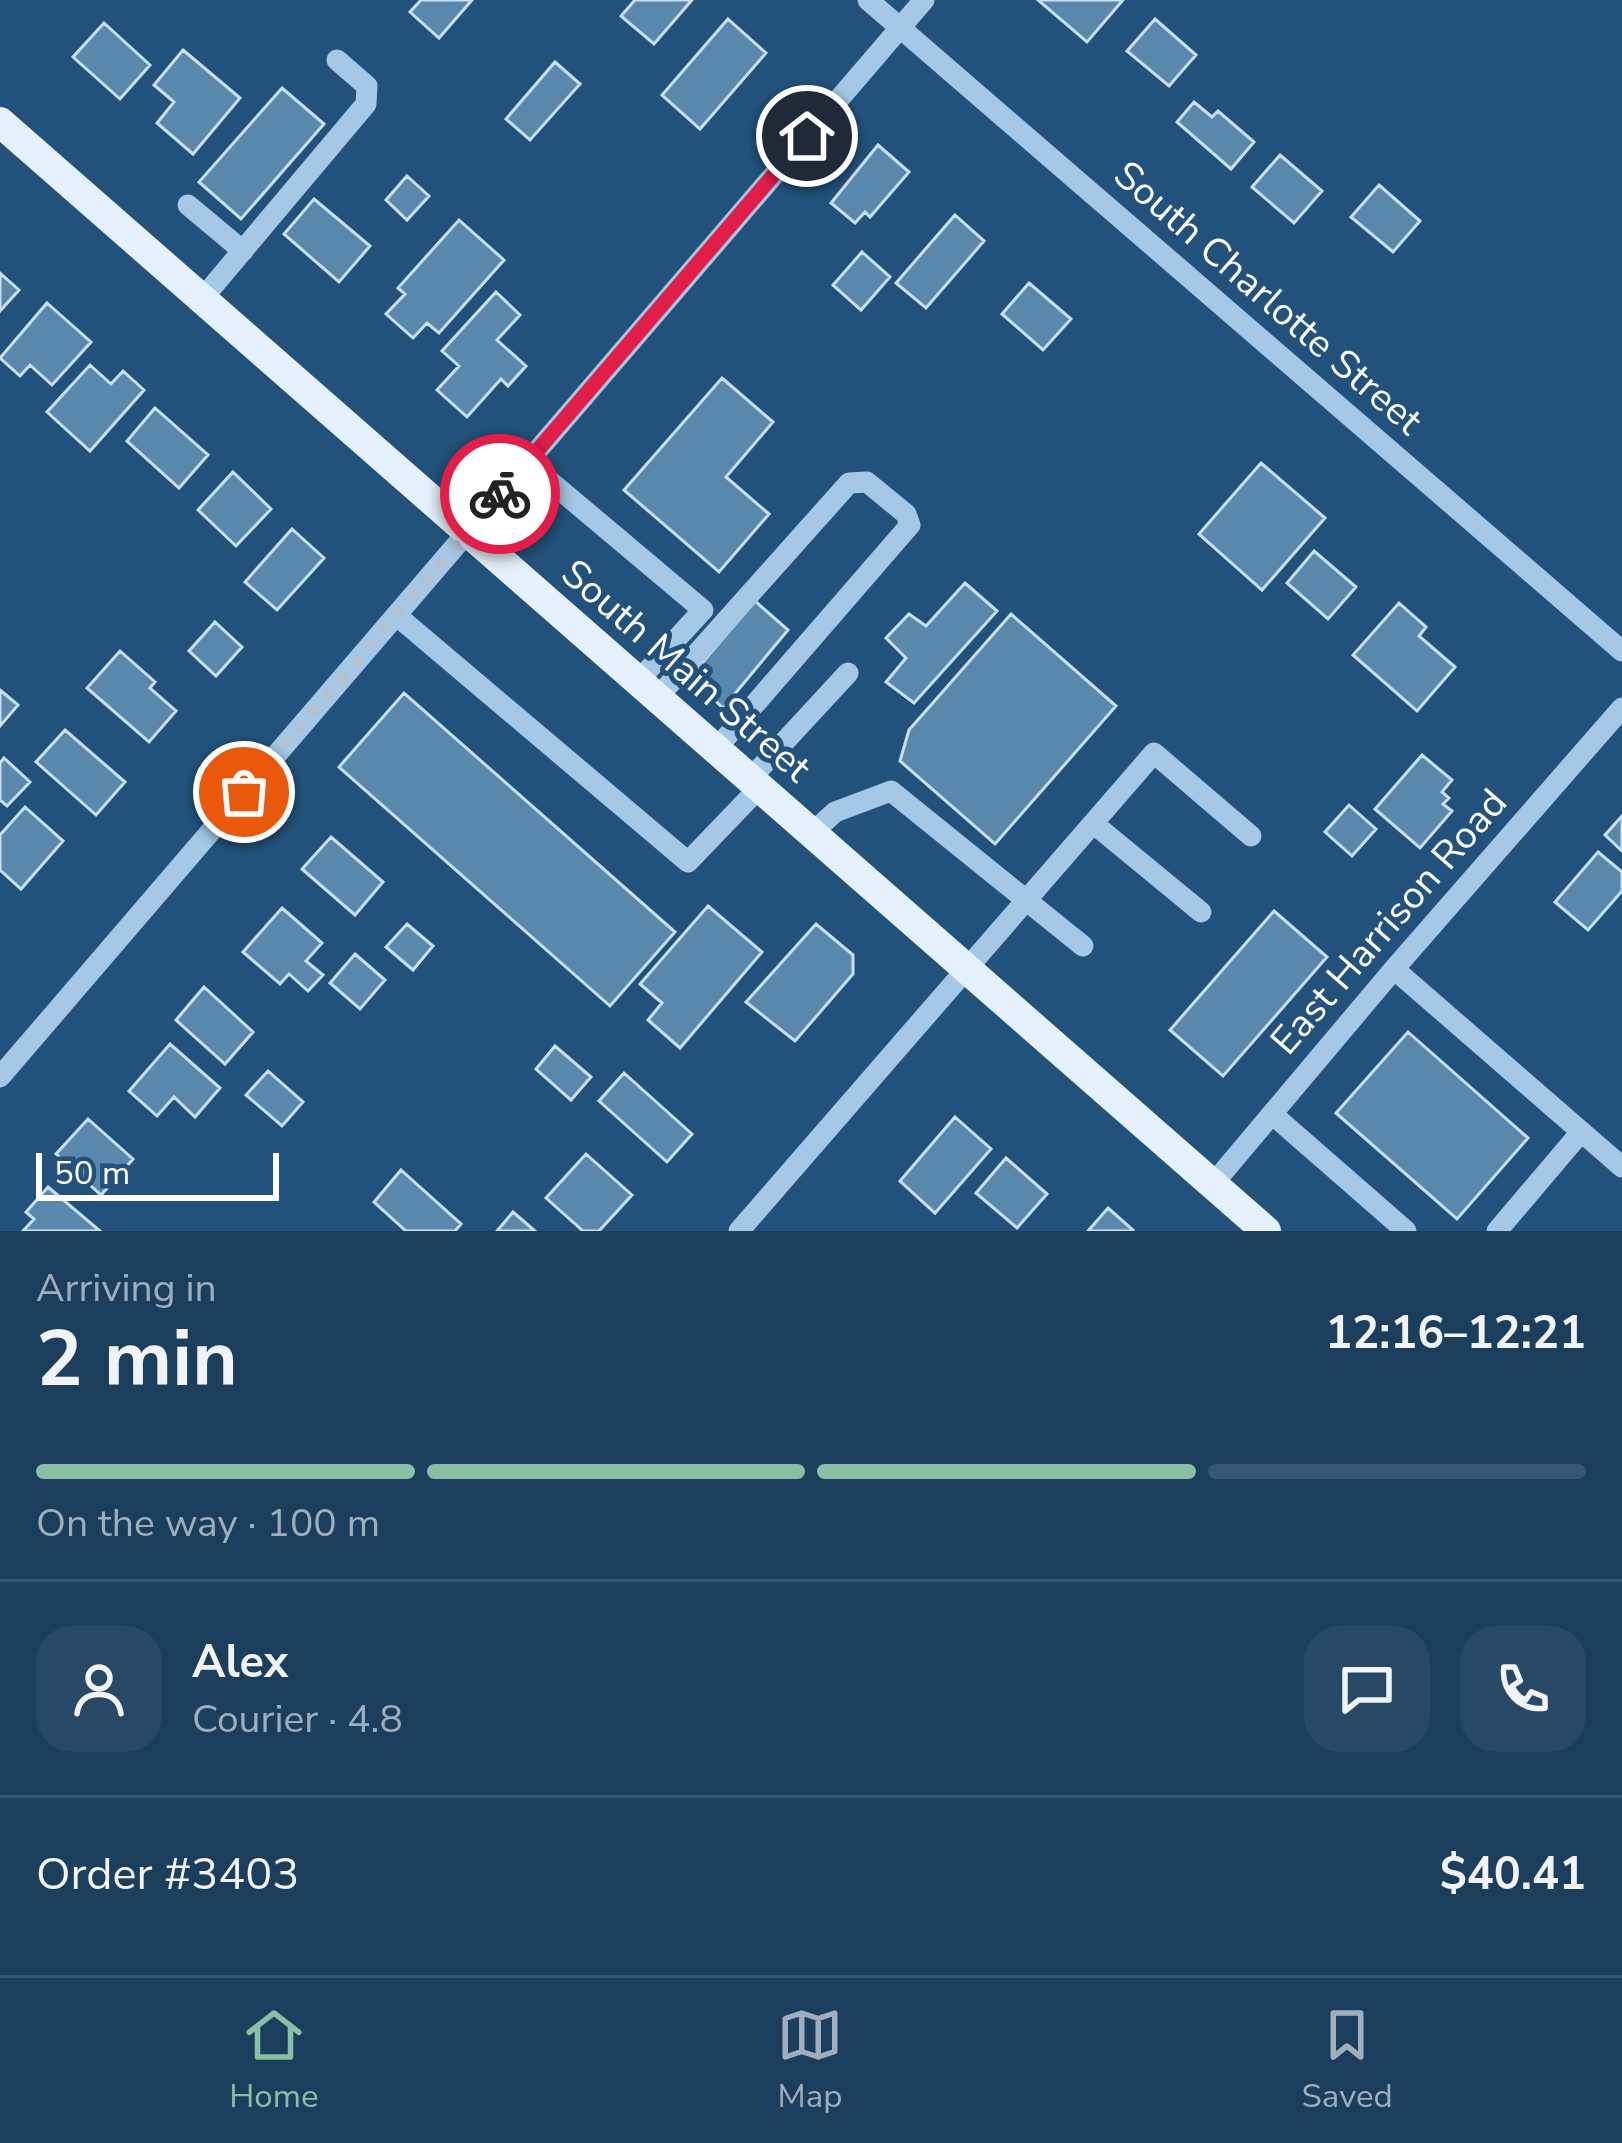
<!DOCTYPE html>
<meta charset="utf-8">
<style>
:root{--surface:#1a3e5c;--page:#274965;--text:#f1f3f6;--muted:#9faebb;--line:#385772;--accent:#8abfa5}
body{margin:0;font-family:"Nunito Sans",sans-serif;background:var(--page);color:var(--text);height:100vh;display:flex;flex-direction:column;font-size:45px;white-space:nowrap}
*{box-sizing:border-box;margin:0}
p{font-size:39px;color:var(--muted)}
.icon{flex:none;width:66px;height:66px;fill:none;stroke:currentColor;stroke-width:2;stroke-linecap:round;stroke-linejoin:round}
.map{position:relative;height:1231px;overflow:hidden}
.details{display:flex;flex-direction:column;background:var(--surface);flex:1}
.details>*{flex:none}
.scale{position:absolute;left:36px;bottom:30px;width:243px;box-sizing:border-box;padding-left:12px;border:6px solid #fff;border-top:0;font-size:33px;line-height:42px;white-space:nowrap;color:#fff;-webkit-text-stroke:9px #22527b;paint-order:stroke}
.pin{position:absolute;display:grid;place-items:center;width:102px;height:102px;color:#fff;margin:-51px;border:6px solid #fff;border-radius:50%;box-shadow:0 3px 12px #0007}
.courier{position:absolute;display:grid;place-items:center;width:120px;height:120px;margin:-60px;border:9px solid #e11d48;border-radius:50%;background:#fff;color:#222;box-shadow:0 3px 15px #0007}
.overview em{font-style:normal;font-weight:700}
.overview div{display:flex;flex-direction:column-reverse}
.overview{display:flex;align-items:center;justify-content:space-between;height:204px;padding:0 36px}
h1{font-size:78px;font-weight:700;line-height:90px}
.bar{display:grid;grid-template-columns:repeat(4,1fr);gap:18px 12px;align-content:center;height:144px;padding:0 36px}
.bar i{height:15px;border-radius:9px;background:var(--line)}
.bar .active{background:var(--accent)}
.bar p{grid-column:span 4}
.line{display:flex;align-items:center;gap:30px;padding:0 36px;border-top:3px solid var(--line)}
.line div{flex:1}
.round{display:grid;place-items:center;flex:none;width:126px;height:126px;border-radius:36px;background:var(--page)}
.tab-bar{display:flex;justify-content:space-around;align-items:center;height:168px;border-top:3px solid var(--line);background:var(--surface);font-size:33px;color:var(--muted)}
.tab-bar a{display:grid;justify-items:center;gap:6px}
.tab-bar .active{color:var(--accent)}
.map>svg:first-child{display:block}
.building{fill:#5a88ad;stroke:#c8e0f4;stroke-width:3}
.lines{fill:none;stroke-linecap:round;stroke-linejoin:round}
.minor{stroke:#a4c8e6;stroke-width:21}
.major{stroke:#e5f1fd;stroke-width:30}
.done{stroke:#b2c2d1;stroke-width:12;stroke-dasharray:0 21.6}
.route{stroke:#e11d48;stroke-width:15}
.labels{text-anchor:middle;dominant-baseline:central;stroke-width:10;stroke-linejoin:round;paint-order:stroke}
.street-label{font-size:39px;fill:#fff;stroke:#22527b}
</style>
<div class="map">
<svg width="1622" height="1231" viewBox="0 0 1622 1231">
<rect width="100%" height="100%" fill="#22527b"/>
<path class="building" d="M421,0H472L439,38L410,12Z
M635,0H692L654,44L621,16Z
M1038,0H1123L1087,42Z
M728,19L766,53L700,129L662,95Z
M1155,19L1196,55L1169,86L1127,51Z
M104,23L150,65L120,99L73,57Z
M183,50L240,98L193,154L157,123L174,102L154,85Z
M555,62L580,84L530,140L506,119Z
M282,88L324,124L241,219L199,182Z
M1194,102L1212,117L1218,111L1254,142L1231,169L1177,122Z
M878,145L909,172L870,217L865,212L855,223L831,203Z
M1280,155L1322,191L1294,223L1252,187Z
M407,176L429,196L407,220L386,200Z
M1379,185L1420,221L1393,252L1351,217Z
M314,199L370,246L339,282L284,234Z
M955,215L984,241L926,308L896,283Z
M459,220L504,260L439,333L427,323L413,338L386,314L405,294L398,288Z
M862,252L890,277L861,310L833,285Z
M0,273L19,290L0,311Z
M1029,283L1071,319L1043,350L1002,314Z
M496,292L520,315L497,340L526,366L508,386L501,379L467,417L437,390L459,366L442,351Z
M47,303L91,342L52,385L30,365L20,376L0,358Z
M90,365L111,384L123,371L144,390L90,451L47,412Z
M722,378L773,422L726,477L769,514L719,572L624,490Z
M155,408L208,455L179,488L127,441Z
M1261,463L1325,518L1262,590L1199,534Z
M233,472L271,509L236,546L198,510Z
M292,529L324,558L277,610L245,582Z
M1314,551L1356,587L1328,619L1287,583Z
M965,583L997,611L914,703L886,682L906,658L886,638L909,614L926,626Z
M755,601L788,630L723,708L690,677Z
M1399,603L1426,627L1419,636L1455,667L1417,711L1353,655Z
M1011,614L1116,706L995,844L900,761L909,730Z
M215,622L242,647L216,676L189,651Z
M120,651L155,682L150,688L176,711L149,742L87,688Z
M0,690L18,705L0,726Z
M404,693L675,932L610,1006L339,767Z
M65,730L125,782L96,815L36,762Z
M1422,755L1452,780L1442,792L1449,798L1443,804L1452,811L1420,848L1375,809Z
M4,758L30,782L7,806L0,800V763Z
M1349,805L1376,829L1352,856L1325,832Z
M25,807L63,841L21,889L0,870V835Z
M1622,816V851L1605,835Z
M331,837L383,882L355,915L302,869Z
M1598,852L1622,872V891L1588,930L1555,902Z
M708,906L762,952L680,1048L648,1020L662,1003L640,984Z
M282,908L322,943L306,961L323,975L308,991L289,974L280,984L243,952Z
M1274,911L1327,957L1223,1076L1170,1030Z
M407,924L433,946L413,970L386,947Z
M816,924L853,955V974L795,1041L746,1002Z
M355,954L385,980L360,1009L330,983Z
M204,987L253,1032L225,1064L176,1020Z
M1408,1032L1528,1138L1457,1219L1336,1113Z
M170,1044L220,1088L195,1117L174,1097L157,1116L129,1091Z
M555,1046L591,1077L571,1100L536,1069Z
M268,1071L303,1102L282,1126L246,1095Z
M624,1073L692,1134L667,1162L599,1101Z
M955,1117L991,1149L935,1213L900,1181Z
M88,1119L133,1159L101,1195L56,1154Z
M586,1154L632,1195L599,1231H583L546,1198Z
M1006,1158L1047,1194L1017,1228L976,1193Z
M401,1170L461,1224L455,1231H406L374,1202Z
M48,1187L100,1231H23L34,1219L26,1212Z
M1108,1208L1133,1230L1132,1231H1088Z
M513,1212L535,1231H497Z"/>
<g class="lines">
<path class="minor" d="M868,0L1622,651
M188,205L243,251
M202,299L366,104L367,86L337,60
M527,462L703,610L638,681
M396,615L688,862L760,787
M657,698L849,483L867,482L906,514L910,525L716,749
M750,779L848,673
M1094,824L1201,912
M812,833L835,812L891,791L1083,946
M1394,969L1622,1167
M0,1077L924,0
M1272,1114L1406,1231
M1213,1184L1394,969L1622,708
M739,1231L1154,753L1251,836
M1497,1231L1581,1132"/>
<path class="major" d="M0,122L1266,1231"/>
</g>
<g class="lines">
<path class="done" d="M244,792L500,494"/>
<path class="route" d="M500,494L807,136"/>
</g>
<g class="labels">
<g class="street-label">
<text transform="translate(1268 298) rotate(41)">South Charlotte Street</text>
<text transform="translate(686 671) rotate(41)">South Main Street</text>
<text transform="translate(1389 922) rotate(-49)">East Harrison Road</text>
</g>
</g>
</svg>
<div class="scale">50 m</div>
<div class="pin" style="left:244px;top:792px;background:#ea580c"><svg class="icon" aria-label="bag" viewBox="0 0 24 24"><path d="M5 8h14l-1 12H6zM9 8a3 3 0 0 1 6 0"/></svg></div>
<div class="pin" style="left:807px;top:136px;background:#1f2937"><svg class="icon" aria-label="home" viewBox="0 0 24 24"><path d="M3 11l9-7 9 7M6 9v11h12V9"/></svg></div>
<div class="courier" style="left:500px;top:494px"><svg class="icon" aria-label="bike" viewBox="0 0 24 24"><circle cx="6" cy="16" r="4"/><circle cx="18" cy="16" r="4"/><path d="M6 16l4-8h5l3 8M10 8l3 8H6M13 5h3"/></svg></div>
</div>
<section class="details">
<div class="overview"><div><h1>2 min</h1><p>Arriving in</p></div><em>12:16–12:21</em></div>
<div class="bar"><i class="active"></i><i class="active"></i><i class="active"></i><i></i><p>On the way · 100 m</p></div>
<div class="line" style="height:216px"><a class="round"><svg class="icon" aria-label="person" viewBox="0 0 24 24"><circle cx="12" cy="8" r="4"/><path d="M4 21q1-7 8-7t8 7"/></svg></a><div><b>Alex</b><p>Courier · 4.8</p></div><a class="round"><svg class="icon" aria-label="chat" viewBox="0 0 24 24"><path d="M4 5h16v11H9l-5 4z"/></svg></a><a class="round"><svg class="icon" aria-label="phone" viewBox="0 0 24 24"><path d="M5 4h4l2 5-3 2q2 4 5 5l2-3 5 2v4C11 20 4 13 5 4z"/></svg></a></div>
<div class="line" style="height:156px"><div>Order #3403</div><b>$40.41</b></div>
</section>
<nav class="tab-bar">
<a class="active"><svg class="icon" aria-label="home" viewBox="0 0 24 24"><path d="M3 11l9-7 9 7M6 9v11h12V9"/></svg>Home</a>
<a><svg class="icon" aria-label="map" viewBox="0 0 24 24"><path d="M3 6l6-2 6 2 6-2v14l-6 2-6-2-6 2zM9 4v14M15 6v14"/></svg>Map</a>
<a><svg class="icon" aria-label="saved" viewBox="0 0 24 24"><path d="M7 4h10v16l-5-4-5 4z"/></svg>Saved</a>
</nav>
